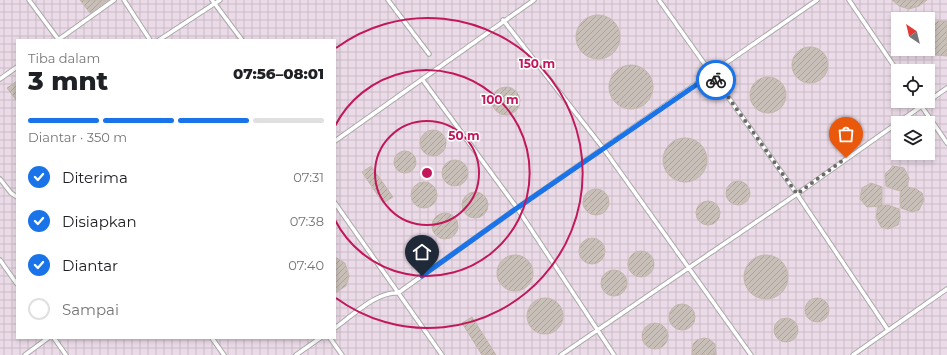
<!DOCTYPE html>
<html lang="id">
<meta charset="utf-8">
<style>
:root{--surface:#fff;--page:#f2f2f2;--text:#202124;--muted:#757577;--line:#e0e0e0;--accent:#1a73e8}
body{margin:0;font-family:Montserrat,sans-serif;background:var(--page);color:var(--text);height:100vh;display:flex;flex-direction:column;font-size:15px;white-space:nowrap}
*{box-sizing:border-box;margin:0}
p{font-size:13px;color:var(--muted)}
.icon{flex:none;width:22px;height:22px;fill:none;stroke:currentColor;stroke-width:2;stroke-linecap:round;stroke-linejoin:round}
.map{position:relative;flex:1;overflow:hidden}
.side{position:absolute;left:16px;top:39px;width:320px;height:300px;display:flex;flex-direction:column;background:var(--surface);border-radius:0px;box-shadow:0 2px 6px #0003}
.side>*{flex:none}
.needle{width:26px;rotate:325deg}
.tools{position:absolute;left:891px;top:12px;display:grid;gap:8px}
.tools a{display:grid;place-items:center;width:44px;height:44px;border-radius:0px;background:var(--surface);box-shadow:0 2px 6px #0003;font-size:20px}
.pin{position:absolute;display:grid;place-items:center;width:34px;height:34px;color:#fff;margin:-41px -17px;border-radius:50% 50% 50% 0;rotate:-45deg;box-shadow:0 0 4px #0007}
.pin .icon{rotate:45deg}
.courier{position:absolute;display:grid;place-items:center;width:40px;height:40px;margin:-20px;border:3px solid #1a73e8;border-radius:50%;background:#fff;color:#222;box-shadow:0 1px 5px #0007}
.summary em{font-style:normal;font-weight:800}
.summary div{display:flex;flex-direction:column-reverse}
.summary{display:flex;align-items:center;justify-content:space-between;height:68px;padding:0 12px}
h1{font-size:26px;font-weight:800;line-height:30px}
.bar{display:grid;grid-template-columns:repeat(4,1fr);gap:6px 4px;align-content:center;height:48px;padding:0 12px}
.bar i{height:5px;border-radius:3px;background:var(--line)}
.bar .active{background:var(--accent)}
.bar p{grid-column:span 4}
ol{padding:0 12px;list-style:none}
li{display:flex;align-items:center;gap:12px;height:44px}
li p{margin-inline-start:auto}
li .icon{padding:4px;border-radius:50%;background:var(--accent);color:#fff;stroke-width:4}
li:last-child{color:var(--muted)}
li i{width:22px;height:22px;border:2px solid var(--line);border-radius:50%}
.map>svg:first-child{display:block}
.industrial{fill:url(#industrial-grid);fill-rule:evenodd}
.building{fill:url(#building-hatch);stroke:#c4b6ab}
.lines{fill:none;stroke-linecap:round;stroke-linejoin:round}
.lane-casing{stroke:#a9a9a9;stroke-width:5.5}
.lane{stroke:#fff;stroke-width:3.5}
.done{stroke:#6b6a68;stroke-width:4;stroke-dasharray:0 7.2}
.route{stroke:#1a73e8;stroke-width:5}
.ring{fill:none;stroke:#c2185b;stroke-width:2}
.centre{fill:#c2185b;stroke:#fff;stroke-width:2}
.ring-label{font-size:12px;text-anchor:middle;font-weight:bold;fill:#c2185b;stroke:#fff;stroke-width:3;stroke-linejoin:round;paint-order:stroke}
</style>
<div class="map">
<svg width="947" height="355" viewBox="0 0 947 355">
<defs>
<pattern id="industrial-grid" width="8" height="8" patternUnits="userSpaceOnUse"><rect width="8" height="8" fill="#ebdbe8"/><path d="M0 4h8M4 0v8" fill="none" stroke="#c9bcc7"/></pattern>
<pattern id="building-hatch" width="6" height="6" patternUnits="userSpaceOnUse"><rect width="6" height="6" fill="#c7bfb8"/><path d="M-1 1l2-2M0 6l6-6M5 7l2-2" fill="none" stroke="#aba49e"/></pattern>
</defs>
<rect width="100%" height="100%" fill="#f2efe9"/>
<path class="industrial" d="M0,0H947V355H0ZM898,19H928V49H898ZM17,40H335V338H17ZM898,71H928V101H898ZM898,123H928V153H898Z"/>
<path class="building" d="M80,0H108L90,13Z
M892,0H927L919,6L909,9L899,6Z
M576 37a22 22 0 1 1 44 0a22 22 0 1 1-44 0Z
M938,21H947V56L935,55L928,50V28Z
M792 65a18 18 0 1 1 36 0a18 18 0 1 1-36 0Z
M609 87a22 22 0 1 1 44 0a22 22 0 1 1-44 0Z
M750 95a18 18 0 1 1 36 0a18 18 0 1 1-36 0Z
M17,81V101L7,88Z
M492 101a14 14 0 1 1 28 0a14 14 0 1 1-28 0Z
M420 143a13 13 0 1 1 26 0a13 13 0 1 1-26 0Z
M663 160a22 22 0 1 1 44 0a22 22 0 1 1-44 0Z
M394 162a11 11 0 1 1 22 0a11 11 0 1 1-22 0Z
M442 173a13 13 0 1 1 26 0a13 13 0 1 1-26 0Z
M371,166L393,197L383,203L362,172Z
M893,166L904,168L909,178L907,187L916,189L922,193L924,200L919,210L912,212L901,208L900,200L901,191L893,189L886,186L885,174Z
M726 193a12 12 0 1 1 24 0a12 12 0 1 1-24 0Z
M411 195a13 13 0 1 1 26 0a13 13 0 1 1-26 0Z
M871,183L882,187V206L867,207L860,199L862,188Z
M583 202a13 13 0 1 1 26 0a13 13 0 1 1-26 0Z
M462 205a13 13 0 1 1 26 0a13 13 0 1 1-26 0Z
M696 213a12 12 0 1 1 24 0a12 12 0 1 1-24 0Z
M888,205L899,209L900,217L898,225L888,229L881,227L876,217L878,207Z
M432 226a13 13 0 1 1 26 0a13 13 0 1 1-26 0Z
M579 251a13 13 0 1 1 26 0a13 13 0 1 1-26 0Z
M628 264a13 13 0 1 1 26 0a13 13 0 1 1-26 0Z
M497 273a18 18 0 1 1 36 0a18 18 0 1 1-36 0Z
M744 277a22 22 0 1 1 44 0a22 22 0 1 1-44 0Z
M335,257L345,263L349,276L346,286L335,293Z
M601 283a13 13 0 1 1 26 0a13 13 0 1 1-26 0Z
M527 316a18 18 0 1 1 36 0a18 18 0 1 1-36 0Z
M805 310a12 12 0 1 1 24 0a12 12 0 1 1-24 0Z
M669 317a13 13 0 1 1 26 0a13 13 0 1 1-26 0Z
M472,317L496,355H482L462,323Z
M774 330a12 12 0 1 1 24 0a12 12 0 1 1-24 0Z
M642 336a13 13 0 1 1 26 0a13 13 0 1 1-26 0Z
M704,338L709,339L715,344L716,355H692L693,344L697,340Z"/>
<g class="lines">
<defs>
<path id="lane" d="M29,0L58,39
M124,0L150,40
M212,0L242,40
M388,0L429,54
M659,0L797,194L888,330
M849,0L898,72
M503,20L603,148L751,355
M58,40L114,0
M159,40L220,0
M0,79L17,67
M422,79L517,208L614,355
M918,101L947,143
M335,141L534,0
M0,179L11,193L17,197
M335,203L442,355
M0,260L17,284
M335,328C352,316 377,291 398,293L517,208L817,0
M54,338L66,355
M212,338L224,355
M330,338L342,355
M25,355L48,338
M296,355L320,338
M561,355L797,194L947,88
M853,355L947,289"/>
</defs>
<use href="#lane" class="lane-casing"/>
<use href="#lane" class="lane"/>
</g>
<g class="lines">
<path class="done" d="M716,80L797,194L846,158"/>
<path class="route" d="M422,276L517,208L712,74L716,80"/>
</g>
<g class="ring">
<circle cx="427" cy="173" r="52"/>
<path d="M335 126A103 103 0 1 1 335 220"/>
<path d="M336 48A155 155 0 1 1 336 298"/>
</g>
<circle cx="427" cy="173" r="6" class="centre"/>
<g class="ring-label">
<text x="537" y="68">150 m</text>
<text x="500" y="104">100 m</text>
<text x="464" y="140">50 m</text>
</g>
</svg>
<div class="tools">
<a><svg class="needle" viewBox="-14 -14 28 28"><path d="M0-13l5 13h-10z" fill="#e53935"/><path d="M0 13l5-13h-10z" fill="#757577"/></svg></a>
<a><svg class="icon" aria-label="locate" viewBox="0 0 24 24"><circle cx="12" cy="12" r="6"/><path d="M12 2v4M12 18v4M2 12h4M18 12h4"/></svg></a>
<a><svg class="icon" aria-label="layers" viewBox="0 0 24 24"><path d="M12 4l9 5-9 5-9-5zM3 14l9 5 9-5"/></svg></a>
</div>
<div class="pin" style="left:846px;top:158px;background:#ea580c"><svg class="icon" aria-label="bag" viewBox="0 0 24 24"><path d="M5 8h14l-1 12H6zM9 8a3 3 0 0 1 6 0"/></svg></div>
<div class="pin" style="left:422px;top:276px;background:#1f2937"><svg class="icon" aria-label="home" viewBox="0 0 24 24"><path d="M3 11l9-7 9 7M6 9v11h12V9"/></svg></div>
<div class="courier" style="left:716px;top:80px"><svg class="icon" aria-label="bike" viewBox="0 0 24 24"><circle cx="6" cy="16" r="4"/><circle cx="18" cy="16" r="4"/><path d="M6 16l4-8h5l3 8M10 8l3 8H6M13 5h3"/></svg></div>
<section class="side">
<div class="summary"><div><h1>3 mnt</h1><p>Tiba dalam</p></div><em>07:56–08:01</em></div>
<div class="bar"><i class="active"></i><i class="active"></i><i class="active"></i><i></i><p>Diantar · 350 m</p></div>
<ol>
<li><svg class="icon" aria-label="check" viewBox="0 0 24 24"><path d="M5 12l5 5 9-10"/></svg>Diterima<p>07:31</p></li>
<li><svg class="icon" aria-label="check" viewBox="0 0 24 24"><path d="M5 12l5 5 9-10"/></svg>Disiapkan<p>07:38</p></li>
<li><svg class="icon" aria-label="check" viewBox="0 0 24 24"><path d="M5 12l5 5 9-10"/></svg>Diantar<p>07:40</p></li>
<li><i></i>Sampai</li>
</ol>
</section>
</div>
